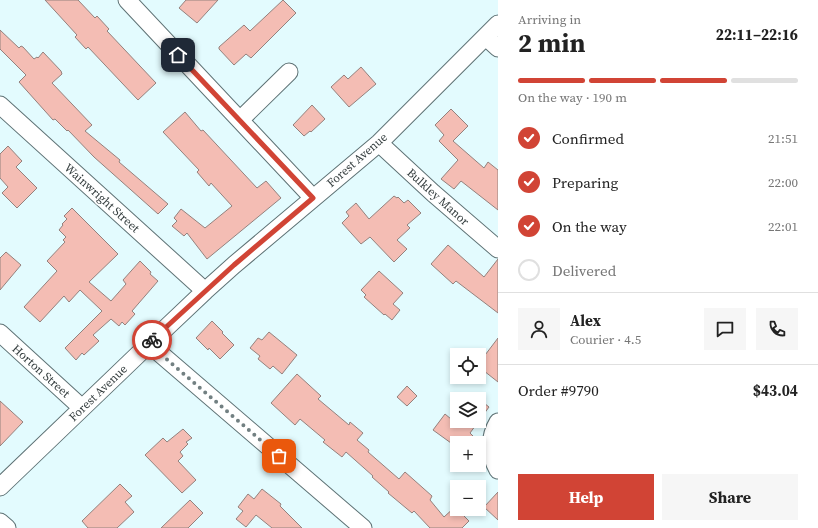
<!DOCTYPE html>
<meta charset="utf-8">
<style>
:root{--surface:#fff;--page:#f6f6f6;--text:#222;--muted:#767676;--line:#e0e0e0;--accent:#d14435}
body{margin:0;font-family:"Source Serif 4",serif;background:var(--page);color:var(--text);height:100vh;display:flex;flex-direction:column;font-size:15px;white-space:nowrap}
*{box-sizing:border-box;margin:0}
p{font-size:13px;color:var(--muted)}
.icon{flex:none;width:22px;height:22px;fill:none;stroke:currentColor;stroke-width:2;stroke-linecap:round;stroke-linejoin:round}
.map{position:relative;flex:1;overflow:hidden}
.details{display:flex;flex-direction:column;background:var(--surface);width:320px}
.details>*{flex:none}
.fabs{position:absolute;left:450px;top:348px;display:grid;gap:8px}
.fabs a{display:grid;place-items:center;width:36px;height:36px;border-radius:0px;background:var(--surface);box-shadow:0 2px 6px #0003;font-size:20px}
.pin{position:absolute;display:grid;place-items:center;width:34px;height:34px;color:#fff;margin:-17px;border-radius:8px;box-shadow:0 2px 6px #0006}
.courier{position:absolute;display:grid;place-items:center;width:40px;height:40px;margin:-20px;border:3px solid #d14435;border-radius:50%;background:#fff;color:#222;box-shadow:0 1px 5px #0007}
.headline em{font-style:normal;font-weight:700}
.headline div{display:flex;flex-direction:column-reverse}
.headline{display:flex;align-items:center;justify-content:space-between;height:68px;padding:0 20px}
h1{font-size:26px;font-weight:700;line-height:30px}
.bar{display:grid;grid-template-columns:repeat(4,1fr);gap:6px 4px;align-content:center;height:48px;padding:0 20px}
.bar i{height:5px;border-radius:3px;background:var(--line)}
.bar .on{background:var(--accent)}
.bar p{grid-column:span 4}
.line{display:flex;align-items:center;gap:10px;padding:0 20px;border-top:1px solid var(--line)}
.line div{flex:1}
.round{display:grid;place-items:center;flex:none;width:42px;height:42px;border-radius:0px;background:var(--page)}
ol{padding:0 20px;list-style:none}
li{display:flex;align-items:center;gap:12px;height:44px}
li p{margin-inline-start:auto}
li .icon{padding:4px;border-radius:50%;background:var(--accent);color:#fff;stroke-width:4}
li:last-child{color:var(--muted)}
li i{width:22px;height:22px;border:2px solid var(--line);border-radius:50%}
.action{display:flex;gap:8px;margin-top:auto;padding:8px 20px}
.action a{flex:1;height:46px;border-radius:0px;background:var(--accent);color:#fff;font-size:16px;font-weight:700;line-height:46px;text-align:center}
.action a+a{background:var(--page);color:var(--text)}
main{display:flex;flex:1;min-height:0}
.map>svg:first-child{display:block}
.building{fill:#f4bdb4;stroke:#94817d}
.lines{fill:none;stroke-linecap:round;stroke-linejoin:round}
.minor-casing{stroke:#5e7275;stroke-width:19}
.minor{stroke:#fff;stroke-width:17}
.done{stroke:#728082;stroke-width:4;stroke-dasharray:0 7.2}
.route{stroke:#d14435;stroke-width:5}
.labels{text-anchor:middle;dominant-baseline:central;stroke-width:3.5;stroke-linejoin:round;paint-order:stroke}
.street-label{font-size:12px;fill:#353e3f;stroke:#fff}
</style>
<main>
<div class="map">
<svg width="498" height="528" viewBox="0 0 498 528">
<rect width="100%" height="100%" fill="#e3fbfe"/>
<path class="building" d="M45,0H78L95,18L97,16L109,29L107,31L156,83L138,100L88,47L86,49L75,37L77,35Z
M186,0H218L197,23L179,8Z
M283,0L296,13L251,58L246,54L234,65L219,49V47L244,25L250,31Z
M0,30L19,48L21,46L23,47L34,59L37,57L38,58L43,52L61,71L62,74L52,83L92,125L85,131L120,160L119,162L168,204L158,214L94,157L68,130L67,131L55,119L53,120L19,82L26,75L0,49Z
M361,67L376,84L349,107L331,87L344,75L348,79Z
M312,105L325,119L311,132L310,131L304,136L293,125Z
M451,109L468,126L453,141L484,168L488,162L498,170V210L461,181L454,189L441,179L458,160L439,141L444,135L435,125Z
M185,112L201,131L203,130L257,188L266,181L281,198L207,259L187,233L184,236L172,226L177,221L174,218L181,209L205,228L232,206L211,183L209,186L197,172L199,170L163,132Z
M8,146L22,161L16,167L37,188L17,208L2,193L8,187L0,178V154Z
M394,196L397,198L398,197L404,203L408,200L421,213L407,225L410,228L397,240L407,249L394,262L370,237L361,244L342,223L349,216L346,212L356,203L369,219Z
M72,208L118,254L89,282L111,301L126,284L123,280L140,261L151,272L150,274L158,281L132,311L135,314L125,325L122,322L119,326L111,319L93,335L99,341L84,355L82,353L76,360L65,348L102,311L101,310L80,290L69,302L64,296L40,322L24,307L57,271L47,261L65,242L63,240L66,237L59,230L63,225L62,224L67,219L64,216Z
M448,245L484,277L498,259V313L456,281L453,284L431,264Z
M6,252L21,265L0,290V258Z
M379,271L403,293L393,304L400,310L392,320L385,314L384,315L364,297L366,295L361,290Z
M212,321L223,332L222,333L234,345L220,359L209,348L208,350L196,338Z
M269,332L297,355L282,374L273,366L270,369L258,359L260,356L250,348L258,338L262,340Z
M498,338V382L479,367V363Z
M297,374L321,396L318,399L349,425L350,422L363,433L357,440L369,450L368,452L399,479L405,472L432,496L430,500L444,517L456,506L457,509L469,521L462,528H430L414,511L412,513L388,493L389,492L372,477L373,476L346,452L342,457L323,442L325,440L300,419L295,425L271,403Z
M407,386L417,396L407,406L397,397Z
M479,399L489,407L470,433L473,436L468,443H451L433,430L445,414L451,419L457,411V421H479Z
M0,401L23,422L0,446Z
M183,429L192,438L186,442L188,444L180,452L183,456L178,461L196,480L182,493L145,455L163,438L167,442Z
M120,484L132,496L125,502L134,512L117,528H88L82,521Z
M262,489L281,504L280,506L302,528H272L256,515L246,527L236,519L243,511L238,507L248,494L254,499Z
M498,492V520L484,507Z
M190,500L203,513L188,528H161Z"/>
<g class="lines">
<defs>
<path id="minor" d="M127,0L313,198
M486,37L498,48
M0,105L205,291
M240,120L289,72
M379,143L433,193L498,249
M0,333L82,408
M149,344L363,528
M498,422C489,437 489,454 498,470
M0,487L149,344L205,291L234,265L379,143L498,24
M0,522L7,528"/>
</defs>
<use href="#minor" class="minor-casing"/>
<use href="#minor" class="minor"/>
</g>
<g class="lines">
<path class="done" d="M152,340L149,344L279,456"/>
<path class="route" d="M152,340L234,265L313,198L178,55"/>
</g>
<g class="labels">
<g class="street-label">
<text transform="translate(357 160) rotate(-41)">Forest Avenue</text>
<text transform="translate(438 197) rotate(42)">Bulkley Manor</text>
<text transform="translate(102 198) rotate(42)">Wainwright Street</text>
<text transform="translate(41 371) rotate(42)">Horton Street</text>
<text transform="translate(98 393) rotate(-44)">Forest Avenue</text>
</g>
</g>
</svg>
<div class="fabs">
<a><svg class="icon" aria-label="locate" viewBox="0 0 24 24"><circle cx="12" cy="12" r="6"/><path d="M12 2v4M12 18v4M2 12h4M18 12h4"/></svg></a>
<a><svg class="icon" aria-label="layers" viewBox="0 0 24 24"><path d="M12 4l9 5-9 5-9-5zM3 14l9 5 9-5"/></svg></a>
<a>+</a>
<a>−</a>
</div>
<div class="pin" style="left:279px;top:456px;background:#ea580c"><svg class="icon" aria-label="bag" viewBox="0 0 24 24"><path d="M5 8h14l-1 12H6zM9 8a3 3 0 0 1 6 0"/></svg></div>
<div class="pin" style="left:178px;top:55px;background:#1f2937"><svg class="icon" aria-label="home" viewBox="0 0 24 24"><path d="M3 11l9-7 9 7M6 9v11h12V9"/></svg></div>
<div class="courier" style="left:152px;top:340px"><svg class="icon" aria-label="bike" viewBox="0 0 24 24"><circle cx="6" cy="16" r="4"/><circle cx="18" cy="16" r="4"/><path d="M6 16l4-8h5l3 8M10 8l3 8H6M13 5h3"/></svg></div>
</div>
<section class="details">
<div class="headline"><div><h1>2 min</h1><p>Arriving in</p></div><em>22:11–22:16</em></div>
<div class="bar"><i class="on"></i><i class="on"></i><i class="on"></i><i></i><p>On the way · 190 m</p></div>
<ol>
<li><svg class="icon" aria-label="check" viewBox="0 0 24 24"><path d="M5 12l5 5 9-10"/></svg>Confirmed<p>21:51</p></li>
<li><svg class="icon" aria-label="check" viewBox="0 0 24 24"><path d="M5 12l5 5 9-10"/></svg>Preparing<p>22:00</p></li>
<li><svg class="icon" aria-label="check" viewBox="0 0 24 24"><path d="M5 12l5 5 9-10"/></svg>On the way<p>22:01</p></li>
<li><i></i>Delivered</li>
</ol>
<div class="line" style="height:72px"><a class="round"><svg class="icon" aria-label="person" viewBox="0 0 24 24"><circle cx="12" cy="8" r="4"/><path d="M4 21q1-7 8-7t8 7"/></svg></a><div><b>Alex</b><p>Courier · 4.5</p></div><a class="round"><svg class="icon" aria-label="chat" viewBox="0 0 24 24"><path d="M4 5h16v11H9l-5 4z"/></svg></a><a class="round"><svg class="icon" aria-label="phone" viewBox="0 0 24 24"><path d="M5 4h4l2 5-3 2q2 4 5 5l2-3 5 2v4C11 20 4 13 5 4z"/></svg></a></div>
<div class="line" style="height:52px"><div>Order #9790</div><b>$43.04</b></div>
<div class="action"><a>Help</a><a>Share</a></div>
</section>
</main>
